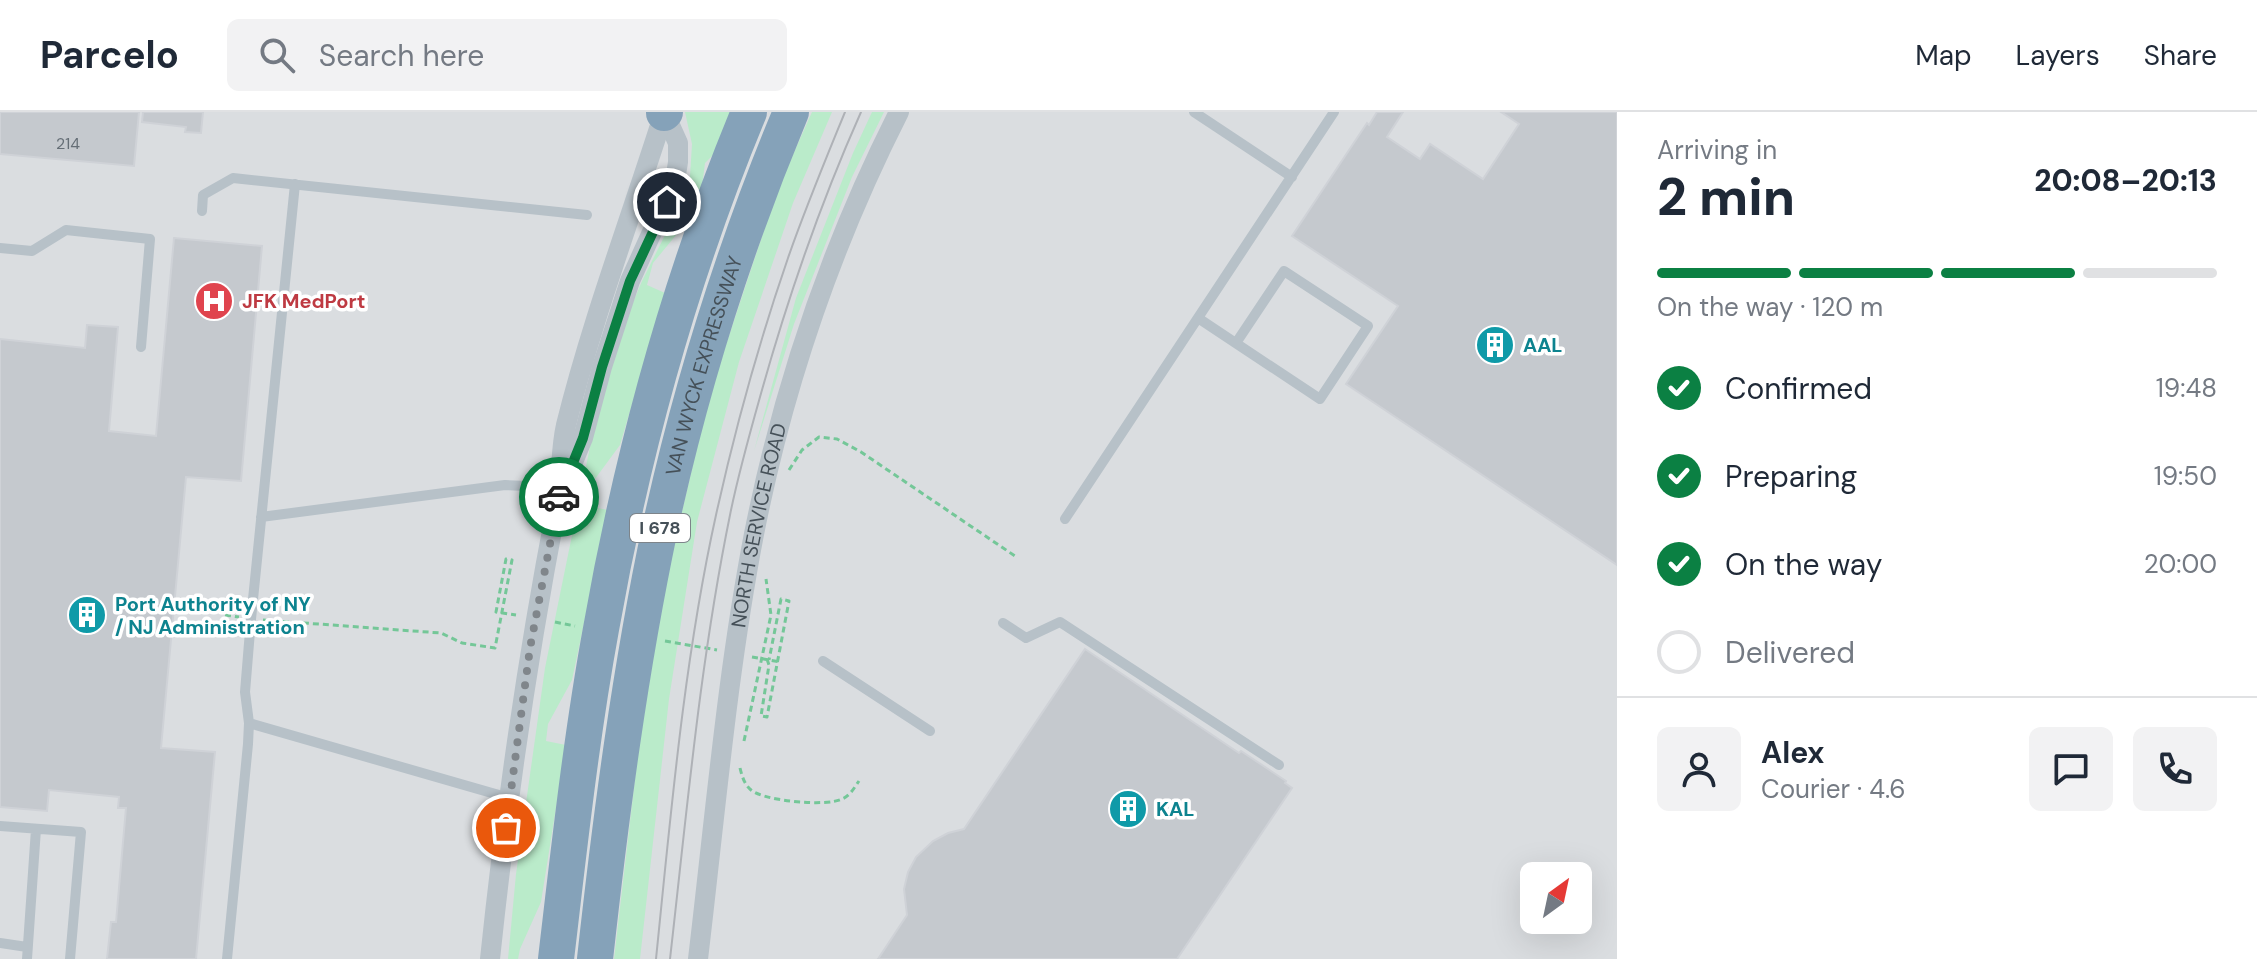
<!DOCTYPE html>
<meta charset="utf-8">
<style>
:root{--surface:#fff;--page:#f2f2f3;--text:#1f2937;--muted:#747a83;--line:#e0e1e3;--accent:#0b8043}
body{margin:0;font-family:"DM Sans",sans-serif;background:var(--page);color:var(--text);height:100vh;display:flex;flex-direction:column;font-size:30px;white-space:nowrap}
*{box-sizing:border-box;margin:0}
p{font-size:26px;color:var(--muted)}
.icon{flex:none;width:44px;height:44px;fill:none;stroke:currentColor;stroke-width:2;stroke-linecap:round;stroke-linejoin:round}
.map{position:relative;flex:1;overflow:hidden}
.details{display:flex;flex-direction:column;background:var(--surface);width:640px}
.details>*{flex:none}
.needle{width:52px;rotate:33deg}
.controls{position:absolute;left:1520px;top:750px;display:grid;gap:16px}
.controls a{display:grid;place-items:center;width:72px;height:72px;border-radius:12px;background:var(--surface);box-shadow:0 8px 32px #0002;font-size:40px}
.pin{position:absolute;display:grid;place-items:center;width:68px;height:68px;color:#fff;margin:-34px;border:4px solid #fff;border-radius:50%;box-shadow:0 2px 8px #0007}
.courier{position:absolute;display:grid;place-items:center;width:80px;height:80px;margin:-40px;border:6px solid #0b8043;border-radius:50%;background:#fff;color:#222;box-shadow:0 2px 10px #0007}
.summary em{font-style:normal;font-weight:800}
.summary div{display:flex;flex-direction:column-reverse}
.summary{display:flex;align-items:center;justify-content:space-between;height:136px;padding:0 40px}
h1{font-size:52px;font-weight:800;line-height:60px}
.bar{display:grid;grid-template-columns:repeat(4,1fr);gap:12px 8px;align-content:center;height:96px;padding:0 40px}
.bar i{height:10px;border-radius:6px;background:var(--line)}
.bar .selected{background:var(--accent)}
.bar p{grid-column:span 4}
.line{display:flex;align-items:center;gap:20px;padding:0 40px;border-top:2px solid var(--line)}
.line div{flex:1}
.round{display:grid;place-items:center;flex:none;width:84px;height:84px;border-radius:12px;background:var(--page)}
ol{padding:0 40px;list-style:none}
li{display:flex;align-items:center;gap:24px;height:88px}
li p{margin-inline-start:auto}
li .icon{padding:8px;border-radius:50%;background:var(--accent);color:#fff;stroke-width:4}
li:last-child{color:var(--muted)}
li i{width:44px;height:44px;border:4px solid var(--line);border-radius:50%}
header{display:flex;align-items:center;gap:48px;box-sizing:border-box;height:112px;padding:0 40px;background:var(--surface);border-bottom:2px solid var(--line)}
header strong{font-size:38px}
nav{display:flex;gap:44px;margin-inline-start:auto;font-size:28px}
.search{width:560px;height:72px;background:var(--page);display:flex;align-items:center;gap:20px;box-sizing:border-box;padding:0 28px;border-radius:12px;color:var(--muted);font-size:30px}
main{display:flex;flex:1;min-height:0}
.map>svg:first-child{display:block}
.airport{fill:#dadde0;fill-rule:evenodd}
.green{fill:#baebca}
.building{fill:#c5c9ce;stroke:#cfd2d7;stroke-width:2}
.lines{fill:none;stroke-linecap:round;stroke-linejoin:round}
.path{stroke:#74c798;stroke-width:3;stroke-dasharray:6 4;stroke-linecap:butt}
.lane{stroke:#b7c1c8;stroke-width:10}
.street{stroke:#b7c1c8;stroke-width:20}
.highway{stroke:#85a2b9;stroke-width:36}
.tram{stroke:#aeb1b6;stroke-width:2}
.done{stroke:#80868b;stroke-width:8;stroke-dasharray:0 14.4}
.route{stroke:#0b8043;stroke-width:10}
.labels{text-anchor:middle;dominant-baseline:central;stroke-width:7;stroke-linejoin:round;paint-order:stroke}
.number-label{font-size:16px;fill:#656e76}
.shield{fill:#fff;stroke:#7d848a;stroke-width:2}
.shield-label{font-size:18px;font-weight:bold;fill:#455058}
.health-label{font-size:20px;font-weight:bold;fill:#be3a42;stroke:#fff;text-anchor:start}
.culture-label{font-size:20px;font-weight:bold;fill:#0d838f;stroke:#fff;text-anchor:start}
.street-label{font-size:20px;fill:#455058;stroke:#fff}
</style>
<header>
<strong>Parcelo</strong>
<div class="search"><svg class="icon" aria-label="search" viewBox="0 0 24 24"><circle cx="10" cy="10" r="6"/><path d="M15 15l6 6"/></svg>Search here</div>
<nav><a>Map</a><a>Layers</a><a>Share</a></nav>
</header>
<main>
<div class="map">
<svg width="1617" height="847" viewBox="0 0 1617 847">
<rect width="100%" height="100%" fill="#eeebeb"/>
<path class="airport" d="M0,0H1617V847H0ZM1534,764H1578V808H1534Z"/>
<path class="green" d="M685,0H731L718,38L705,51L702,75L686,111L653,151L647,173L665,181L620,333L592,371L587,394L608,398L572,568L548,612L546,629L566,633L541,790L520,837L518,847H508L516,762L545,556L593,320L624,212L642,169L677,99L690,64L692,32Z
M812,0H832L793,91L739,250L697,410L669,587L640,847H614L638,641L662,485L709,284L778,76Z
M872,0H884L852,65L794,212L754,339L796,186L853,41Z"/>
<path class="building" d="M0,0H139L134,54L0,42Z
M143,0H203L201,21L185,20L186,15L142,10Z
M1377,0H1403L1387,25L1420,47L1430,32L1483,67L1519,12L1501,0H1617V453L1346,272L1398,194L1292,124L1367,11L1369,13Z
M174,126L262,134L241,369L186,365L161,636L215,640L196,847H107L111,810H116L126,696H118L119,685L49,678L47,699L0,695V227L85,236L87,213L118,215L109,319L156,324Z
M1085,537L1239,641L1241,639L1286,669L1285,671L1292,676L1177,847H878L907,803L904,777L908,760L916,745L933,729L948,721L964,717Z"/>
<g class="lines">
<path class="path" d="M789,358L802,338L819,325L837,327L861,340L1015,444
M225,503L239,505
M263,508L441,521L462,531L495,536L512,448L506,447L496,500L516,503
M555,510L575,514
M665,529L717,538
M752,545L780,550
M767,547L769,553L761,604L767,605L789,489L781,487L769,548
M744,629L771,503L766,467
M740,656C742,664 744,672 751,678C764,689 826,695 842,687C850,684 854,676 859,669"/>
<path class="lane" d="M1194,0L1292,65
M202,99L203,83L233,66L587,103
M0,136L32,139L66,118L150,127L141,235
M1198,206L1320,287L1368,214L1284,159L1236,231
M261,405L505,373L527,374L559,381
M1065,407L1334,0
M1003,511L1026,526L1060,510L1279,653
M823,549L930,619
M249,611L509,686
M0,714L81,720L70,847
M0,831L27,835
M27,847L36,717
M227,847L248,632L249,611L245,580L251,507L295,72"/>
<g class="street">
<path d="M566,367L583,326L602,255L630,169L675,69L678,50V31L664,0"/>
<path d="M490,847C506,694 528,542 557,392C562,366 560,339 566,313C592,208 631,105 664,1"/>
<path id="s1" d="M698,847C715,705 727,562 754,422C783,276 832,132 899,0"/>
</g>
<g class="highway">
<path d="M664,1L665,0"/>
<path d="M556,847C569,737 581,626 601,517C632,341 680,166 749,0"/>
<path id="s2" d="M595,847C611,702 630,558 660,416C691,274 735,134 791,0"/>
</g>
<path class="tram" d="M656,847C671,700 684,548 716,403C735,317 759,230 788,146C805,97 825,49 845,0
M670,847C687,698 700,550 730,403C738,363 749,324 760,285C787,188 820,92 861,0"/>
</g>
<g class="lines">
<path class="done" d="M506,716L530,536L559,385"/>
<path class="route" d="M559,385L583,326L602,255L630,169L667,90"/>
</g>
<defs>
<symbol id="hospital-disc" viewBox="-11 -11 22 22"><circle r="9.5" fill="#e0444e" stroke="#fff"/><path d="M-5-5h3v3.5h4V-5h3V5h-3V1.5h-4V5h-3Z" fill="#fff"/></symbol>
<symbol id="building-disc" viewBox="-11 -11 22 22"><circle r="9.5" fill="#0f9aa8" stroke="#fff"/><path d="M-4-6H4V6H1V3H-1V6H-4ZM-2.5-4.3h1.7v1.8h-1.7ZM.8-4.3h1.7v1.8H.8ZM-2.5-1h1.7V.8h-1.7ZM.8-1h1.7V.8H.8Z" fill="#fff"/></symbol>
</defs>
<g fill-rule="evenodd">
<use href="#hospital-disc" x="192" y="167" width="44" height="44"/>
<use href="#building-disc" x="1473" y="211" width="44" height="44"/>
<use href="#building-disc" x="65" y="481" width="44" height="44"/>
<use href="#building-disc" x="1106" y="675" width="44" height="44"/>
</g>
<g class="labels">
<g class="number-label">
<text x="68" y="31">214</text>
</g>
<rect class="shield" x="630" y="402" width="60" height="28" rx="6"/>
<g class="shield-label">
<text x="660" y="416">I 678</text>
</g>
<g class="health-label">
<text x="242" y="189">JFK MedPort</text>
</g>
<g class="culture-label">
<text x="1523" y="233">AAL</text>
<text x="115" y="492">Port Authority of NY<tspan x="115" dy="23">/ NJ Administration</tspan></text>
<text x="1156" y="697">KAL</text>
</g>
<g class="street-label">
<text stroke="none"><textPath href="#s2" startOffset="604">VAN WYCK EXPRESSWAY</textPath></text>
<text stroke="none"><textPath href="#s1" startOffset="438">NORTH SERVICE ROAD</textPath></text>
</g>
</g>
</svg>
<div class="controls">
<a><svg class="needle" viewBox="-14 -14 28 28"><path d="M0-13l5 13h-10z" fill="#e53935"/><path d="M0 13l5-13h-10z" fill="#747a83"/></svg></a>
</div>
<div class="pin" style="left:506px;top:716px;background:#ea580c"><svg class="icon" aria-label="bag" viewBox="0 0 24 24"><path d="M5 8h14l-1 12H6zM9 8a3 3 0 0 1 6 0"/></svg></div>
<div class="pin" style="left:667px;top:90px;background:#1f2937"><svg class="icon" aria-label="home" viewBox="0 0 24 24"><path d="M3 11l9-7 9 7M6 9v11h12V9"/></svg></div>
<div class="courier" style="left:559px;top:385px"><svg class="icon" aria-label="car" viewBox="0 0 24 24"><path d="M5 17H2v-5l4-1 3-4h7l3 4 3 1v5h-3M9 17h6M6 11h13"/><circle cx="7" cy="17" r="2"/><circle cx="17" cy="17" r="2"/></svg></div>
</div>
<section class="details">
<div class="summary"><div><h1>2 min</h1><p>Arriving in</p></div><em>20:08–20:13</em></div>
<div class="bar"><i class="selected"></i><i class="selected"></i><i class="selected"></i><i></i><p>On the way · 120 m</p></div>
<ol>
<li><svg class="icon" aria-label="check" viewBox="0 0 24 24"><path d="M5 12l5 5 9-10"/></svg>Confirmed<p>19:48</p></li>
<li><svg class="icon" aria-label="check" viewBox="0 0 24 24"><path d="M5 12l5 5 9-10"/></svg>Preparing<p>19:50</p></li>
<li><svg class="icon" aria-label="check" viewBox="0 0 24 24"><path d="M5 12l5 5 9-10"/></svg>On the way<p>20:00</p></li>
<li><i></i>Delivered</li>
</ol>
<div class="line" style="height:144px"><a class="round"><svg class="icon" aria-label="person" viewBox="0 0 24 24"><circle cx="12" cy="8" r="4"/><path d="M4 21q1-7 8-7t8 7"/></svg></a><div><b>Alex</b><p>Courier · 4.6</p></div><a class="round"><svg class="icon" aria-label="chat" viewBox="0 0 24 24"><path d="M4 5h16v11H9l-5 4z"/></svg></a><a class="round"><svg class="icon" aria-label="phone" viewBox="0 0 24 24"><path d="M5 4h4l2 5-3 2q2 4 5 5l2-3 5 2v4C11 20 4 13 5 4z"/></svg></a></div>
</section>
</main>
